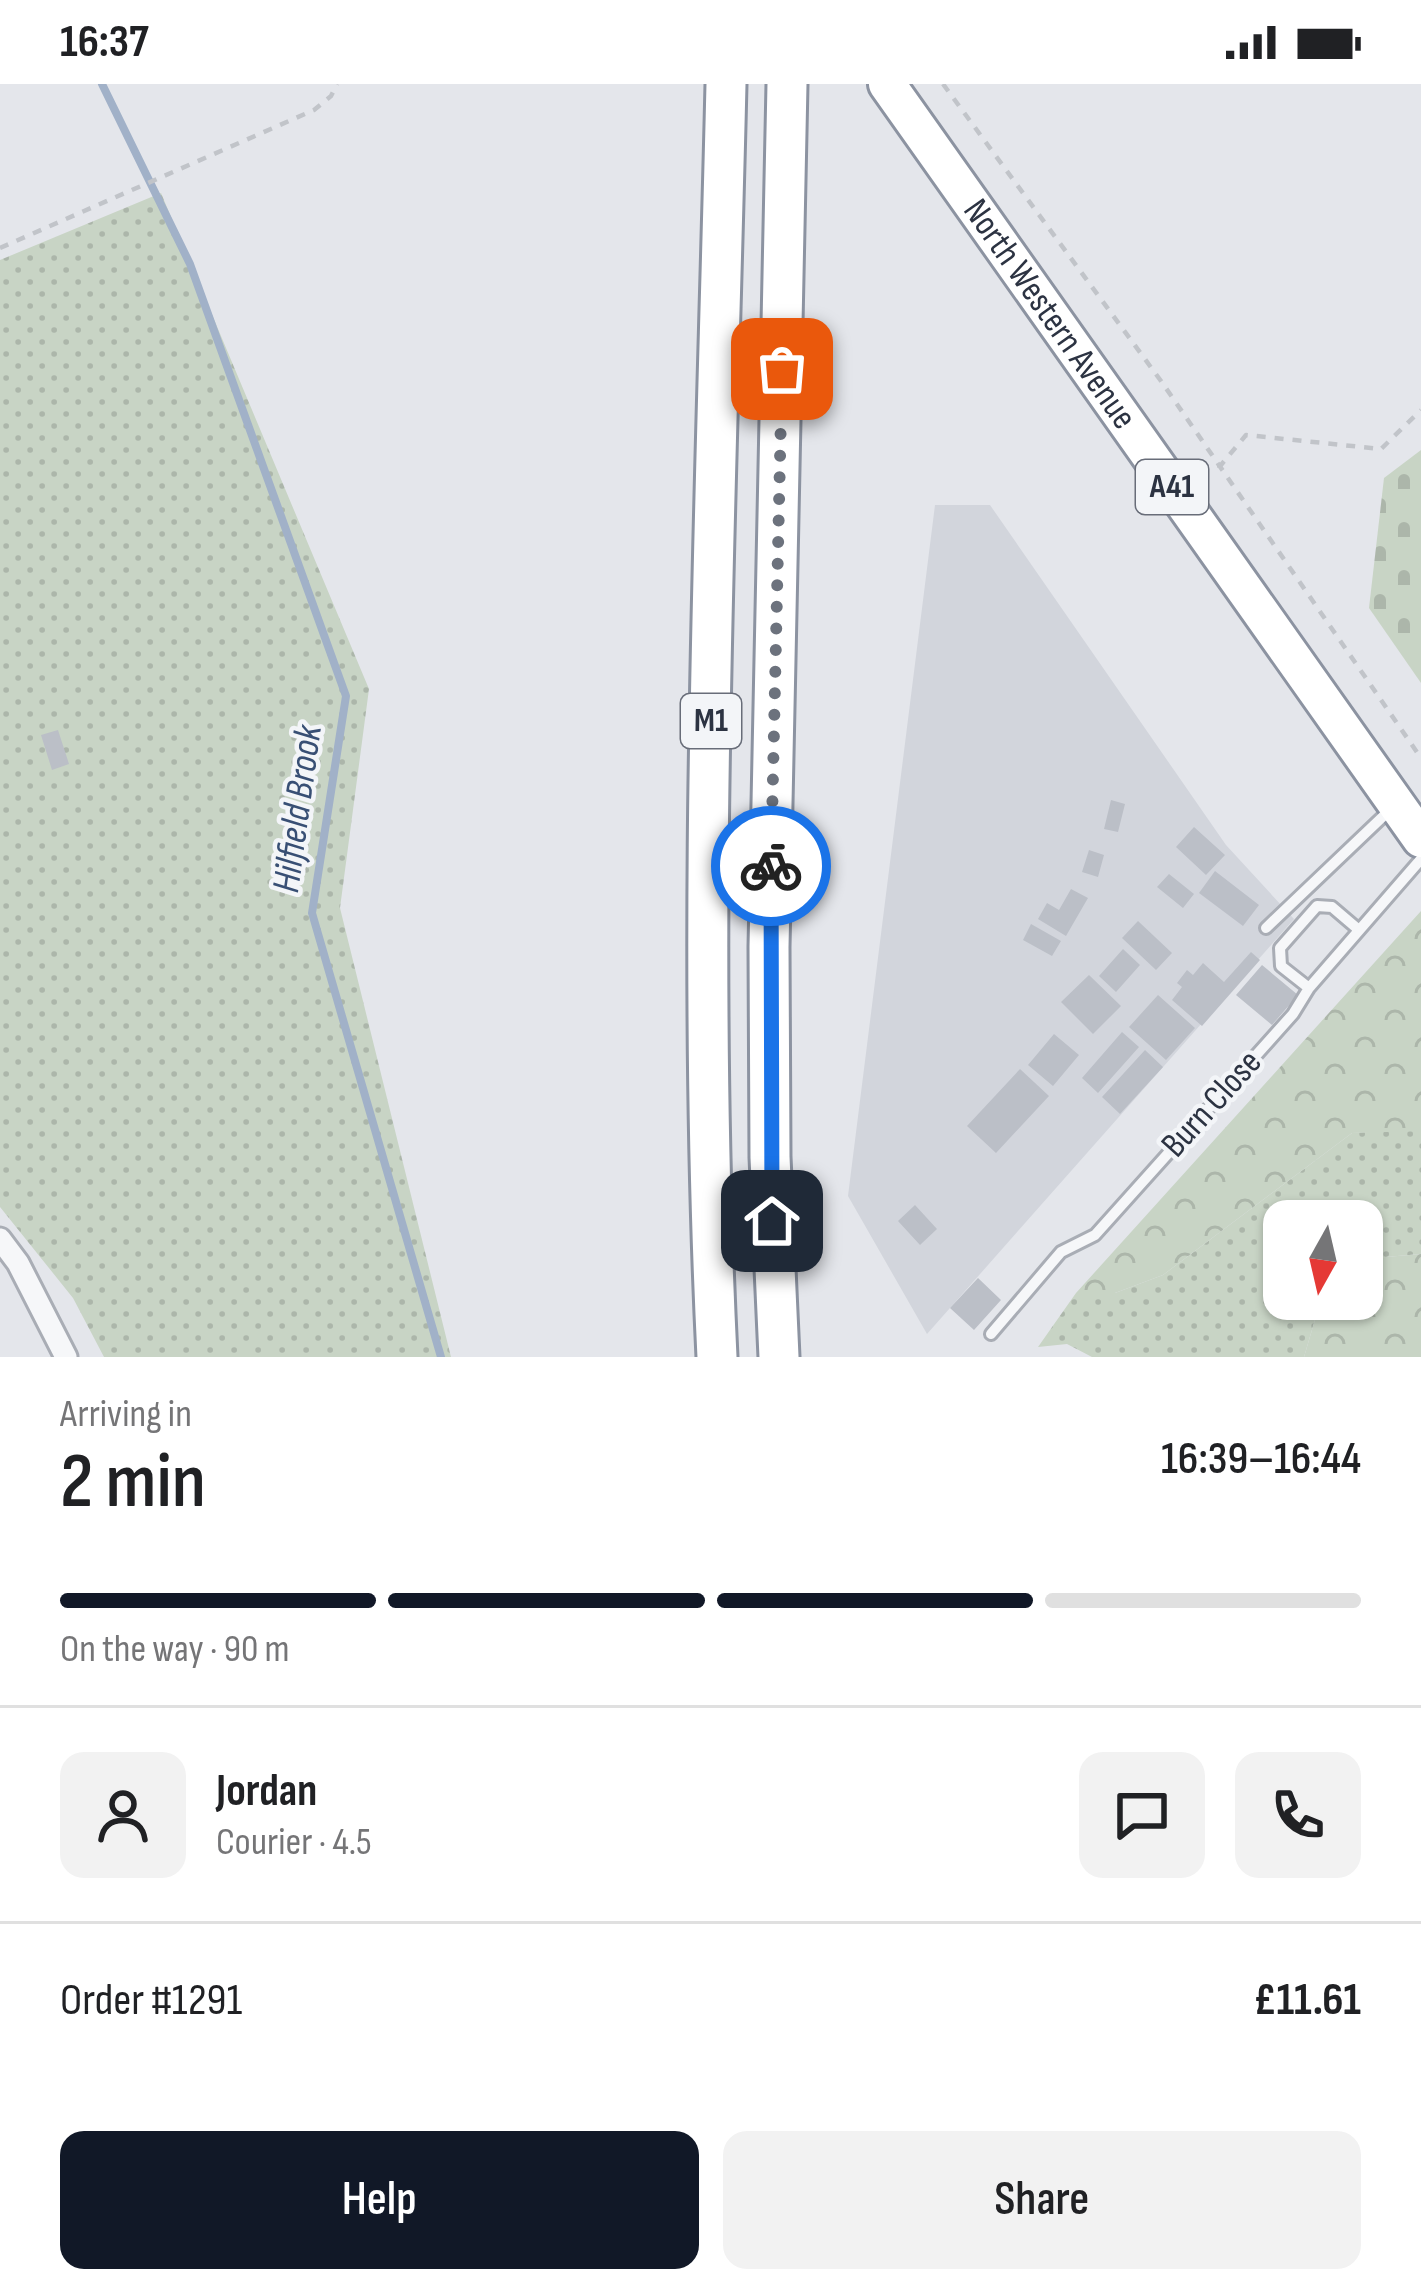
<!DOCTYPE html>
<meta charset="utf-8">
<style>
:root{--surface:#fff;--page:#f2f2f2;--text:#202124;--muted:#757577;--line:#e0e0e0;--accent:#111827}
body{margin:0;font-family:"Sofia Sans Condensed",sans-serif;background:var(--page);color:var(--text);height:100vh;display:flex;flex-direction:column;font-size:45px;white-space:nowrap}
*{box-sizing:border-box;margin:0}
p{font-size:39px;color:var(--muted)}
.icon{flex:none;width:66px;height:66px;fill:none;stroke:currentColor;stroke-width:2;stroke-linecap:round;stroke-linejoin:round}
.map{position:relative;height:1273px;overflow:hidden}
.details{display:flex;flex-direction:column;background:var(--surface);flex:1}
.details>*{flex:none}
.needle{width:78px;rotate:188deg}
.fabs{position:absolute;left:1263px;top:1116px;display:grid;gap:24px}
.fabs a{display:grid;place-items:center;width:120px;height:120px;border-radius:24px;background:var(--surface);box-shadow:0 3px 9px #0004;font-size:60px}
.pin{position:absolute;display:grid;place-items:center;width:102px;height:102px;color:#fff;margin:-51px;border-radius:24px;box-shadow:0 6px 18px #0006}
.courier{position:absolute;display:grid;place-items:center;width:120px;height:120px;margin:-60px;border:9px solid #1a73e8;border-radius:50%;background:#fff;color:#222;box-shadow:0 3px 15px #0007}
.summary em{font-style:normal;font-weight:600}
.summary div{display:flex;flex-direction:column-reverse}
.summary{display:flex;align-items:center;justify-content:space-between;height:204px;padding:0 60px}
h1{font-size:78px;font-weight:600;line-height:90px}
.bar{display:grid;grid-template-columns:repeat(4,1fr);gap:18px 12px;align-content:center;height:144px;padding:0 60px}
.bar i{height:15px;border-radius:9px;background:var(--line)}
.bar .selected{background:var(--accent)}
.bar p{grid-column:span 4}
.line{display:flex;align-items:center;gap:30px;padding:0 60px;border-top:3px solid var(--line)}
.line div{flex:1}
.round{display:grid;place-items:center;flex:none;width:126px;height:126px;border-radius:24px;background:var(--page)}
.button{display:flex;gap:24px;margin-top:auto;padding:24px 60px}
.button a{flex:1;height:138px;border-radius:24px;background:var(--accent);color:#fff;font-size:48px;font-weight:600;line-height:138px;text-align:center}
.button a+a{background:var(--page);color:var(--text)}
.status{display:flex;justify-content:space-between;align-items:center;height:84px;padding:0 60px;background:var(--surface);direction:ltr}
.status svg{height:33px;fill:currentColor}
.map>svg:first-child{display:block}
.built{fill:#d2d5dc}
.grass{fill:url(#grass-dots)}
.forest{fill:url(#forest-crowns)}
.cemetery{fill:url(#cemetery-stones)}
.lines{fill:none;stroke-linecap:round;stroke-linejoin:round}
.stream{stroke:#a1b1c8;stroke-width:8}
.building{fill:#bbbfc7}
.service-casing{stroke:#a9adb5;stroke-width:16}
.minor-casing{stroke:#a9adb5;stroke-width:27}
.trunk-casing{stroke:#8c93a1;stroke-width:42}
.motorway-casing{stroke:#8c93a1;stroke-width:45}
.path{stroke:#c1c4c9;stroke-width:4.5;stroke-dasharray:9 9;stroke-linecap:butt}
.service{stroke:#f6f7f9;stroke-width:10}
.minor{stroke:#f6f7f9;stroke-width:21}
.trunk{stroke:#fff;stroke-width:36}
.motorway{stroke:#fff;stroke-width:39}
.done{stroke:#6c727d;stroke-width:12;stroke-dasharray:0 21.6}
.route{stroke:#1a73e8;stroke-width:15}
.labels{text-anchor:middle;dominant-baseline:central;stroke-width:9;stroke-linejoin:round;paint-order:stroke}
.shield{fill:#f3f5f8;stroke:#686d79;stroke-width:3}
.shield-label{font-size:33px;font-weight:bold;fill:#2c3342}
.street-label{font-size:36px;fill:#2c3342;stroke:#f3f5f8}
.water-label{font-size:39px;font-style:italic;fill:#384f74;stroke:#f3f5f8}
</style>
<div class="status"><b>16:37</b><svg viewBox="0 0 49 12"><path d="M0 12V9h3v3zM5 12V6h3v6zM10 12V3h3v9zM15 12V0h3v12zM26 1h20v11H26zM47 4h2v5h-2z"/></svg></div>
<div class="map">
<svg width="1421" height="1273" viewBox="0 0 1421 1273">
<defs>
<pattern id="grass-dots" width="8" height="8" patternUnits="userSpaceOnUse" patternTransform="scale(3)"><rect width="8" height="8" fill="#c8d4c5"/><path d="M2 2h.1M6 6h.1" fill="none" stroke="#acb6aa" stroke-width="1.8" stroke-linecap="round"/></pattern>
<pattern id="forest-crowns" width="20" height="18" patternUnits="userSpaceOnUse" patternTransform="scale(3)"><rect width="20" height="18" fill="#c8d4c5"/><path d="M2 6a3 3 0 1 1 6 0M12 15a3 3 0 1 1 6 0" fill="none" stroke="#acb6aa"/></pattern>
<pattern id="cemetery-stones" width="16" height="16" patternUnits="userSpaceOnUse" patternTransform="scale(3)"><rect width="16" height="16" fill="#c8d4c5"/><path d="M2 7V4a2 2 0 0 1 4 0v3zM10 15v-3a2 2 0 0 1 4 0v3z" fill="#acb6aa"/></pattern>
</defs>
<rect width="100%" height="100%" fill="#e4e6eb"/>
<path class="built" d="M935,421H990L1226,761L1294,835L927,1250L848,1112Z"/>
<path class="grass" d="M161,109L369,605L340,824L451,1273H104L73,1214L0,1123V176Z
M1415,1045L1421,1047V1170L1362,1175V1137H1284V1215H1321L1304,1273H1092L1067,1260L1038,1263L1076,1209H1115L1163,1191L1352,1049Z"/>
<path class="forest" d="M1421,827V1047L1352,1049L1163,1191L1115,1209H1076Z
M1421,1170V1273H1304L1321,1215H1362V1175Z"/>
<path class="cemetery" d="M1421,366V599L1369,524L1384,394Z"/>
<g class="lines">
<path class="stream" d="M102,0L190,180L346,612L312,829L441,1273"/>
</g>
<path class="building" d="M58,646L69,680L52,686L41,651Z
M1111,716L1125,720L1118,748L1104,745Z
M1194,743L1225,771L1206,791L1176,763Z
M1089,766L1104,771L1098,793L1082,788Z
M1215,787L1259,821L1243,842L1199,809Z
M1169,790L1194,810L1183,824L1157,803Z
M1071,805L1088,814L1066,852L1038,835L1047,819L1059,826Z
M1138,837L1172,869L1156,886L1122,854Z
M1031,840L1061,857L1052,872L1023,856Z
M1123,865L1140,881L1116,908L1099,892Z
M1251,868L1260,876L1202,942L1172,916L1182,903L1177,899L1187,886L1193,891L1203,879L1224,898Z
M1262,881L1298,911L1272,941L1236,911Z
M1089,891L1121,922L1093,950L1061,918Z
M1158,911L1195,944L1166,976L1129,943Z
M1122,948L1139,963L1098,1009L1082,994Z
M1054,950L1079,971L1053,1002L1028,981Z
M1145,966L1163,983L1120,1030L1102,1013Z
M1020,985L1049,1012L996,1069L967,1042Z
M915,1121L937,1145L920,1161L898,1137Z
M978,1194L1001,1216L974,1246L950,1224Z"/>
<g class="lines">
<defs>
<path id="service" d="M1266,844L1394,722
M1309,904L1281,882L1280,864L1317,822L1332,823L1359,846
M991,1250L1061,1168L1095,1151L1293,930L1309,904L1421,775"/>
<path id="minor" d="M0,1155L18,1179L66,1273"/>
<g id="trunk">
<path id="s1" d="M887,0L1421,755"/>
</g>
<path id="motorway" d="M717,1273C696,849 716,424 726,0
M779,1273L770,1073L769,863L787,0"/>
</defs>
<use href="#service" class="service-casing"/>
<use href="#minor" class="minor-casing"/>
<use href="#trunk" class="trunk-casing"/>
<use href="#motorway" class="motorway-casing"/>
<path class="path" d="M943,0L1161,297L1421,674
M0,164L314,26L331,12L337,0
M1199,384L1221,381L1246,351L1381,365L1421,326"/>
<use href="#service" class="service"/>
<use href="#minor" class="minor"/>
<use href="#trunk" class="trunk"/>
<use href="#motorway" class="motorway"/>
</g>
<g class="lines">
<path class="done" d="M771,782L782,285"/>
<path class="route" d="M771,782L772,1137"/>
</g>
<g class="labels">
<g class="shield">
<rect x="1136" y="376" width="72" height="54" rx="9"/>
<rect x="681" y="610" width="60" height="54" rx="9"/>
</g>
<g class="shield-label">
<text x="1172" y="403">A41</text>
<text x="711" y="637">M1</text>
</g>
<g class="street-label">
<text stroke="none"><textPath href="#s1" startOffset="282">North Western Avenue</textPath></text>
<text transform="translate(1212 1020) rotate(-48)">Burn Close</text>
</g>
<g class="water-label">
<text transform="translate(298 725) rotate(-82)">Hilfield Brook</text>
</g>
</g>
</svg>
<div class="fabs">
<a><svg class="needle" viewBox="-14 -14 28 28"><path d="M0-13l5 13h-10z" fill="#e53935"/><path d="M0 13l5-13h-10z" fill="#757577"/></svg></a>
</div>
<div class="pin" style="left:782px;top:285px;background:#ea580c"><svg class="icon" aria-label="bag" viewBox="0 0 24 24"><path d="M5 8h14l-1 12H6zM9 8a3 3 0 0 1 6 0"/></svg></div>
<div class="pin" style="left:772px;top:1137px;background:#1f2937"><svg class="icon" aria-label="home" viewBox="0 0 24 24"><path d="M3 11l9-7 9 7M6 9v11h12V9"/></svg></div>
<div class="courier" style="left:771px;top:782px"><svg class="icon" aria-label="bike" viewBox="0 0 24 24"><circle cx="6" cy="16" r="4"/><circle cx="18" cy="16" r="4"/><path d="M6 16l4-8h5l3 8M10 8l3 8H6M13 5h3"/></svg></div>
</div>
<section class="details">
<div class="summary"><div><h1>2 min</h1><p>Arriving in</p></div><em>16:39–16:44</em></div>
<div class="bar"><i class="selected"></i><i class="selected"></i><i class="selected"></i><i></i><p>On the way · 90 m</p></div>
<div class="line" style="height:216px"><a class="round"><svg class="icon" aria-label="person" viewBox="0 0 24 24"><circle cx="12" cy="8" r="4"/><path d="M4 21q1-7 8-7t8 7"/></svg></a><div><b>Jordan</b><p>Courier · 4.5</p></div><a class="round"><svg class="icon" aria-label="chat" viewBox="0 0 24 24"><path d="M4 5h16v11H9l-5 4z"/></svg></a><a class="round"><svg class="icon" aria-label="phone" viewBox="0 0 24 24"><path d="M5 4h4l2 5-3 2q2 4 5 5l2-3 5 2v4C11 20 4 13 5 4z"/></svg></a></div>
<div class="line" style="height:156px"><div>Order #1291</div><b>£11.61</b></div>
<div class="button"><a>Help</a><a>Share</a></div>
</section>
